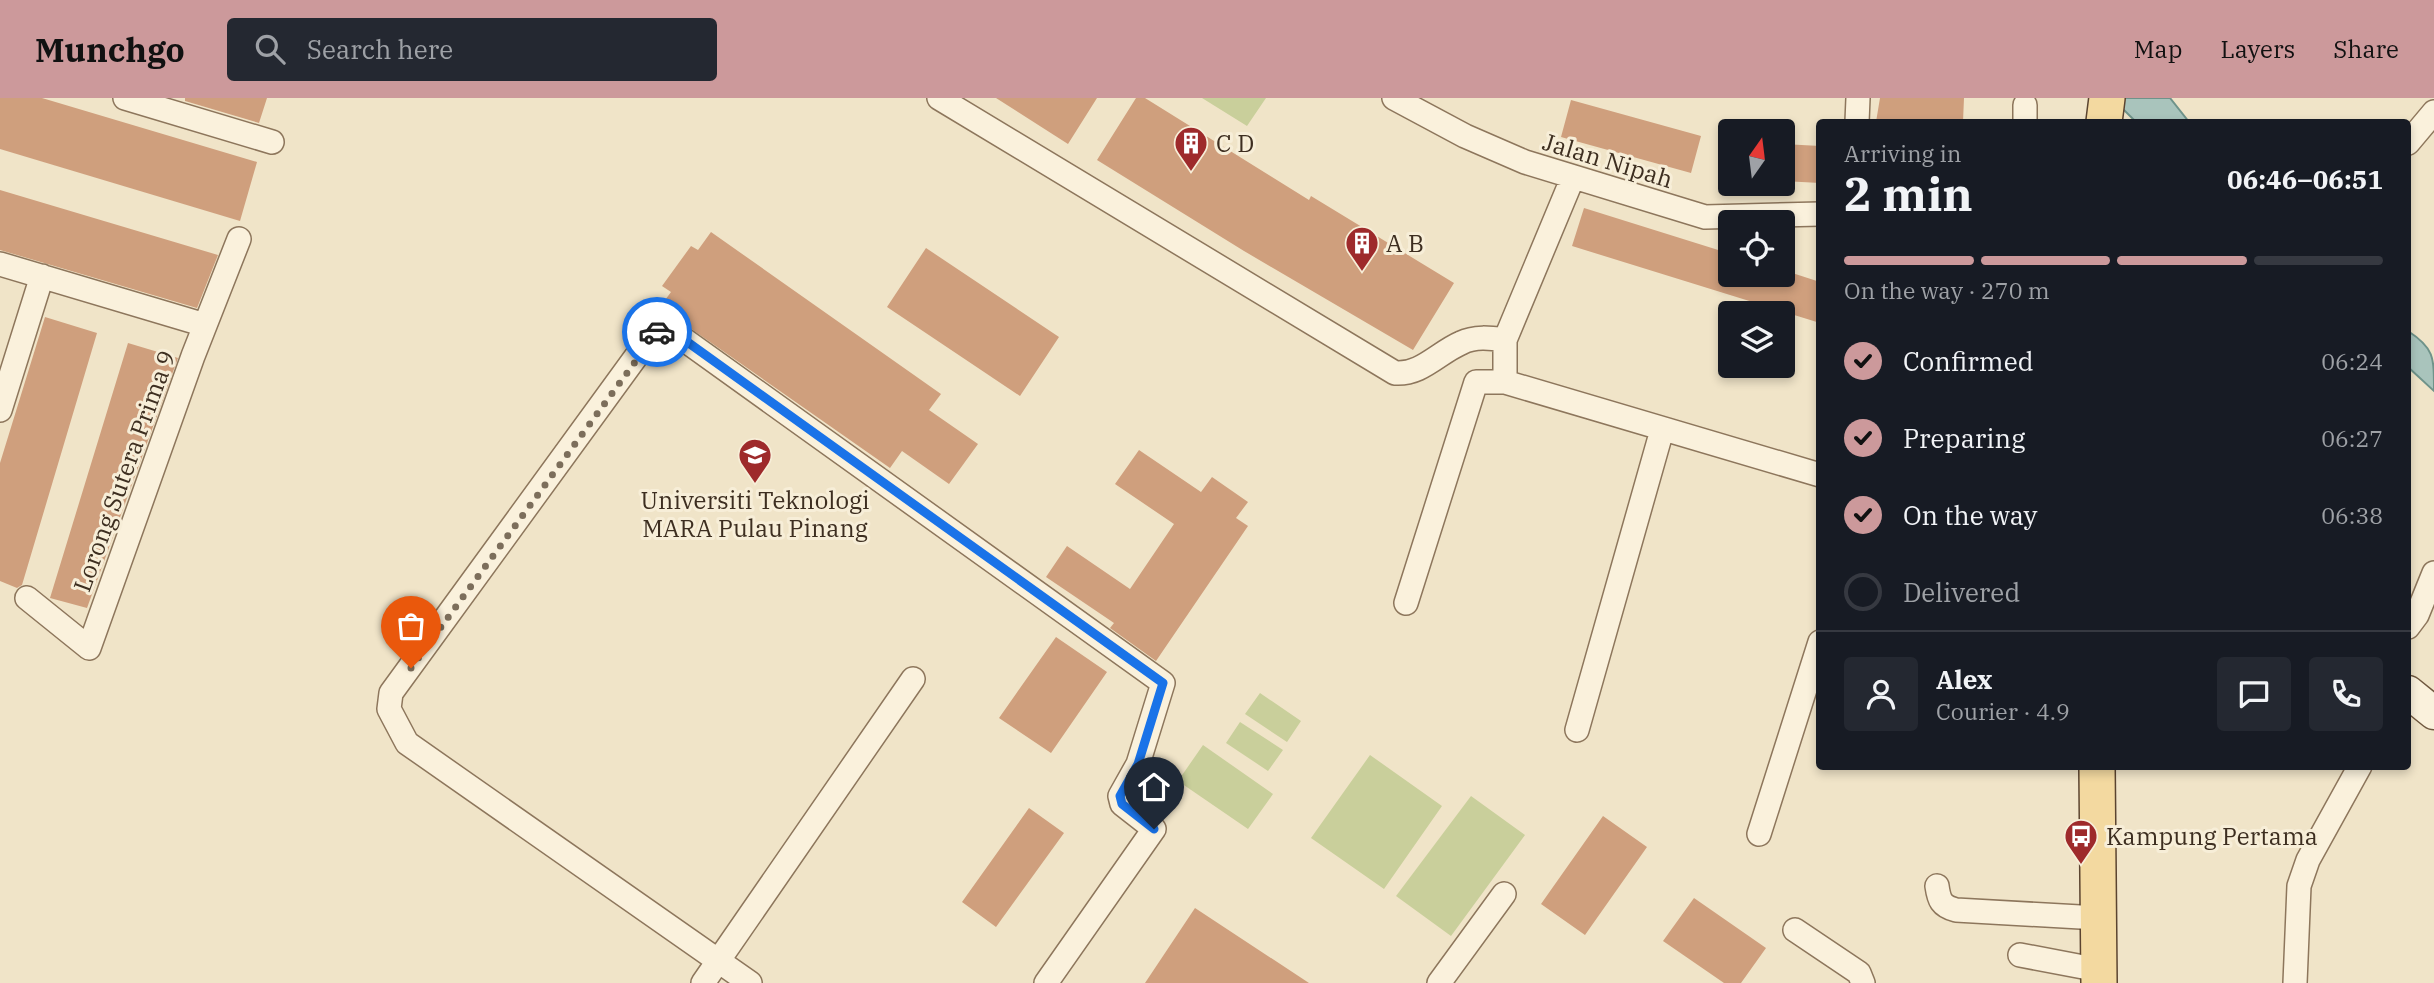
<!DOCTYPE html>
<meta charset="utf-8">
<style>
:root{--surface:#171b24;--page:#242831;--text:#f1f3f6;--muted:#9ea1a6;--line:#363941;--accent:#cc999b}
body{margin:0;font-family:"IBM Plex Serif",serif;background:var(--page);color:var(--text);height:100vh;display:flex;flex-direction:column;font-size:26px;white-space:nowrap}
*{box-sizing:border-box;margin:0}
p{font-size:23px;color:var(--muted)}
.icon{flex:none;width:38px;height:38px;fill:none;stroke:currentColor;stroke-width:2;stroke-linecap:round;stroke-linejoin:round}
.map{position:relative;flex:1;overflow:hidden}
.panel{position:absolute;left:1816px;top:21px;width:595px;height:651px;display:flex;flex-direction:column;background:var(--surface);border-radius:7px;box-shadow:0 4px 10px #0003}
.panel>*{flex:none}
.needle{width:46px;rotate:14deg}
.buttons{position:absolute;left:1718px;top:21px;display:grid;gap:14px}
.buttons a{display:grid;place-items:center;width:77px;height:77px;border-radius:7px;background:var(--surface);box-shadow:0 4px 10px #0003;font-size:35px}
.pin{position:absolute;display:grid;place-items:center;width:60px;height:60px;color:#fff;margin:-72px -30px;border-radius:50% 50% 50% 0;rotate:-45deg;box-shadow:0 0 7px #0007}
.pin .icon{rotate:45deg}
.courier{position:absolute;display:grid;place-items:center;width:70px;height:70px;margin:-35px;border:5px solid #1a73e8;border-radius:50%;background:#fff;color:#222;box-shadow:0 2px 9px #0007}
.summary em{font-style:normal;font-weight:700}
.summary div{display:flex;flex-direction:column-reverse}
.summary{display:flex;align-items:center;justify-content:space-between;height:119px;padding:0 28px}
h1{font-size:46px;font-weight:700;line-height:52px}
.bar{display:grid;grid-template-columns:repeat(4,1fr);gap:10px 7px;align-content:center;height:84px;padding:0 28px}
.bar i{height:9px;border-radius:5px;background:var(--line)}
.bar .current{background:var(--accent)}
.bar p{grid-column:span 4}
.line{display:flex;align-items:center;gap:18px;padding:0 28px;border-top:2px solid var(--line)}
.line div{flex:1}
.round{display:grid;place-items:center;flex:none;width:74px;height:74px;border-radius:7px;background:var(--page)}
ol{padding:0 28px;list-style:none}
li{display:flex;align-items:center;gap:21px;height:77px}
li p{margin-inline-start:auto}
li .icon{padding:7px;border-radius:50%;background:var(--accent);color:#111;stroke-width:4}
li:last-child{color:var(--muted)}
li i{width:38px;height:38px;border:4px solid var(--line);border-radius:50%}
header{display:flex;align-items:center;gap:42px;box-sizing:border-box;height:98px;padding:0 35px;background:var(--accent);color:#111}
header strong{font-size:33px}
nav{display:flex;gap:38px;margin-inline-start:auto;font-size:24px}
.search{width:490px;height:63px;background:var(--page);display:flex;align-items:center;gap:18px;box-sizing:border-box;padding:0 24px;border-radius:7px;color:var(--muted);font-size:26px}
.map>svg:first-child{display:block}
.green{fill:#c9cf9b}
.water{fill:#a9c4bc;stroke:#6f938a;stroke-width:2}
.building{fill:#cf9f7d}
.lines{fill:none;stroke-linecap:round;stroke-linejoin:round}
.minor-casing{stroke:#8d765c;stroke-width:26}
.secondary-casing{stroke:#6f573f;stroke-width:35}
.primary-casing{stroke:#5b4430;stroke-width:38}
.minor{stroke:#faf1dc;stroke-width:23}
.secondary{stroke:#faf1dc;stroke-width:32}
.primary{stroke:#f3d9a0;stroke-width:35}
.done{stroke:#7c6e5b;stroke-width:7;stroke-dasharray:0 12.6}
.route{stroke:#1a73e8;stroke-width:9}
.labels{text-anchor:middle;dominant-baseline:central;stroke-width:6;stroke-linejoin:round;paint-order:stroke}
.poi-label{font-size:24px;fill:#3d2e20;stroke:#f7eed8;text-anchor:start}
.street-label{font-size:24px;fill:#3d2e20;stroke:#f7eed8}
</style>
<header>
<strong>Munchgo</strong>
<div class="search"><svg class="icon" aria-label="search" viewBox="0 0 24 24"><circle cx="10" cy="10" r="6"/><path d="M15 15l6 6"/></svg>Search here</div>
<nav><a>Map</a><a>Layers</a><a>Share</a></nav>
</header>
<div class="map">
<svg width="2434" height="885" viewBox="0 0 2434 885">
<rect width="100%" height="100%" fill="#f0e4c8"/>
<path class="green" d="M1202,0H1266L1247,28Z
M1260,595L1301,623L1287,644L1245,616Z
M1240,624L1283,652L1268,673L1226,645Z
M1203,647L1273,696L1248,731L1178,683Z
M1370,657L1442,708L1384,791L1311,740Z
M1471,698L1525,737L1451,838L1396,798Z"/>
<path class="water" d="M2112,0H2170L2189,24H2136Z
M2408,233C2434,250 2434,258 2434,293L2408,269Z"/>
<path class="building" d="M0,0H42L257,64L240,123L0,51Z
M185,0H267L259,25L185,3Z
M996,0H1097L1068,46Z
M1136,0H1145L1309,102L1311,98L1454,185L1413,252L1244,153L1097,62Z
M1880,0H1964L1963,24H1876Z
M1571,2L1701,38L1691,75L1561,39Z
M1783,46L1820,48V85L1783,83Z
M0,92L218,157L197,210L0,152Z
M1584,110L1731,156V177H1783V172L1820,184V225L1572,148Z
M711,134L941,296L929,312L978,346L949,386L902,353L890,370L660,209L671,194L662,188L691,148L698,152Z
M926,150L1059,239L1020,298L887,209Z
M45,219L97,235L22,487L17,490L0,483V365Z
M128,245L178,260L87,510L50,500Z
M1139,352L1201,394L1212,379L1248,404L1236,420L1248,428L1156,563L1110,530L1114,525L1046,479L1067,448L1130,491L1174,426L1115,386Z
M1056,539L1107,574L1051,655L999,620Z
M1029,710L1064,735L996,829L962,804Z
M1603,718L1647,749L1585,837L1541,806Z
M1694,800L1766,850L1741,885H1724L1663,843Z
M1195,810L1309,885H1145Z"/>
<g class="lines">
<defs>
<path id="minor" d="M125,0L272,44
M939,0L1395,275C1421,277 1438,255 1461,245C1475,238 1490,240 1505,242
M1394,0L1465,38L1525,64L1705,119L1820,116
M1857,24L1858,0
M2025,24V7
M2408,45L2434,14
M0,166L205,227
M1505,284V242L1573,79
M0,312L42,178
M27,500L89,550L193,258L239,141
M1406,505L1476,284H1505L1820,377
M2408,529L2417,517L2434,475
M1577,632L1662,332
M1759,736L1820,544
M1937,788C1939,802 1941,808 1956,812L2098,820
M1795,832L1859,875L1863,885
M2020,857L2099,872
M703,885L913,581
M750,885L407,645L389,611L391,595L654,234L668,233L686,243L1163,585L1138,666L1120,698L1122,706L1154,731L1046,885
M1439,885L1504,796
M2295,885L2299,788L2308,762L2360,668"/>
<path id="secondary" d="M2408,594L2434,615"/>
<path id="primary" d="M2104,24L2107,0
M2097,668L2099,885"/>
</defs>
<use href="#minor" class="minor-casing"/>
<use href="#secondary" class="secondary-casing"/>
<use href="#primary" class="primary-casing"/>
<use href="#minor" class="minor"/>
<use href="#secondary" class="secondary"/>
<use href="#primary" class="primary"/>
</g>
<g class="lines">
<path class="done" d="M411,570L657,234"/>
<path class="route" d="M657,234L668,233L686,243L1163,585L1138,666L1120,698L1122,706L1154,731"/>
</g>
<defs>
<symbol id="building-pin" viewBox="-11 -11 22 30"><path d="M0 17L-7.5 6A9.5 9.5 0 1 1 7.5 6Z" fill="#9e2a2b" stroke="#f7eed8"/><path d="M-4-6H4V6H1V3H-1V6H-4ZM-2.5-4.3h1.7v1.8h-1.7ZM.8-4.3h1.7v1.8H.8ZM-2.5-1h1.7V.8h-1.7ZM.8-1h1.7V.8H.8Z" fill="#fff"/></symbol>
<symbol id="university-pin" viewBox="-11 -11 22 30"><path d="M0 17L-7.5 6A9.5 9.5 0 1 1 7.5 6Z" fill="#9e2a2b" stroke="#f7eed8"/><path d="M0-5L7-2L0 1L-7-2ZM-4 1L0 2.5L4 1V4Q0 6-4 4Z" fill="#fff"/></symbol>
<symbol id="bus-pin" viewBox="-11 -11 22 30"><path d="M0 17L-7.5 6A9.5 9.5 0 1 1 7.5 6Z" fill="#9e2a2b" stroke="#f7eed8"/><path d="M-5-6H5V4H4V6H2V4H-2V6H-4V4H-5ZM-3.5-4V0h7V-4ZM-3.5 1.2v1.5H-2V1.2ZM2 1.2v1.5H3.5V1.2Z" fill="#fff"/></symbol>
</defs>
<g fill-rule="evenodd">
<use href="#building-pin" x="1172" y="26" width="38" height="52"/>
<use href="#building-pin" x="1343" y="126" width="38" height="52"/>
<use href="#university-pin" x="736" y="338" width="38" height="52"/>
<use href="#bus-pin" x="2062" y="719" width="38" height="52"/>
</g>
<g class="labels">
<g class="poi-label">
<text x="1216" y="45">C D</text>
<text x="1386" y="145">A B</text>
<text x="755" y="402" text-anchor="middle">Universiti Teknologi<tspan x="755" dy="28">MARA Pulau Pinang</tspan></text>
<text x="2106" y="738">Kampung Pertama</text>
</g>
<g class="street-label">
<text transform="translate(1608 62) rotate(17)">Jalan Nipah</text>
<text transform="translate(124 373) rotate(-70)">Lorong Sutera Prima 9</text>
</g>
</g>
</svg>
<div class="buttons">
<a><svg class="needle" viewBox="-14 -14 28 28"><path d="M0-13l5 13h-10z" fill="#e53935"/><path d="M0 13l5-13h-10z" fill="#9ea1a6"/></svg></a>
<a><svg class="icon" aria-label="locate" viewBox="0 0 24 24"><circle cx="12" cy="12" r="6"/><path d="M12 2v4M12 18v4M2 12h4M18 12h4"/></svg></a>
<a><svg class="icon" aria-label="layers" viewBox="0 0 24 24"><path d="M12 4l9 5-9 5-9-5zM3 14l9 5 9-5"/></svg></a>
</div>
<div class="pin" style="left:411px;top:570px;background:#ea580c"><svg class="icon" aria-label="bag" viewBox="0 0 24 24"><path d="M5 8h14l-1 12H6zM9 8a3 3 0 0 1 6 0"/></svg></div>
<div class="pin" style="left:1154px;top:731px;background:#1f2937"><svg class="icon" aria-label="home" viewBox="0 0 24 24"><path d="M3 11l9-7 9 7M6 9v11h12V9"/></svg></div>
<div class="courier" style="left:657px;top:234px"><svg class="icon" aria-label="car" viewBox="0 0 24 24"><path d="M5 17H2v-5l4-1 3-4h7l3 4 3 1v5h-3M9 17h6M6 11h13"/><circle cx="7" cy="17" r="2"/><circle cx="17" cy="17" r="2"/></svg></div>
<section class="panel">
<div class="summary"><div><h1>2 min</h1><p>Arriving in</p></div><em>06:46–06:51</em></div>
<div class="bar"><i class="current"></i><i class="current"></i><i class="current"></i><i></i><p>On the way · 270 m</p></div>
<ol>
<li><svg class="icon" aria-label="check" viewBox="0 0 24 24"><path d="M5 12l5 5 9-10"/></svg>Confirmed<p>06:24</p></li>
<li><svg class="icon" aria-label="check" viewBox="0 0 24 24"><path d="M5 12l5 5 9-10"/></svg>Preparing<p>06:27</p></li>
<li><svg class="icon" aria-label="check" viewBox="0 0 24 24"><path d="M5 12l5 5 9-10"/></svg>On the way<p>06:38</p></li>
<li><i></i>Delivered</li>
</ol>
<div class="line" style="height:126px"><a class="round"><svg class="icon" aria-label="person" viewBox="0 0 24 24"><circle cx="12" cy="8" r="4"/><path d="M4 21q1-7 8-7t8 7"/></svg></a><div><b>Alex</b><p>Courier · 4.9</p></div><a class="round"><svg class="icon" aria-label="chat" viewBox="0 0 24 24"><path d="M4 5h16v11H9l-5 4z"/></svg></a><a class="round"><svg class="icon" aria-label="phone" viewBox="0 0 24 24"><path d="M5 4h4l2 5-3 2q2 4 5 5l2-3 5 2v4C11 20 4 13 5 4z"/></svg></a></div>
</section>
</div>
